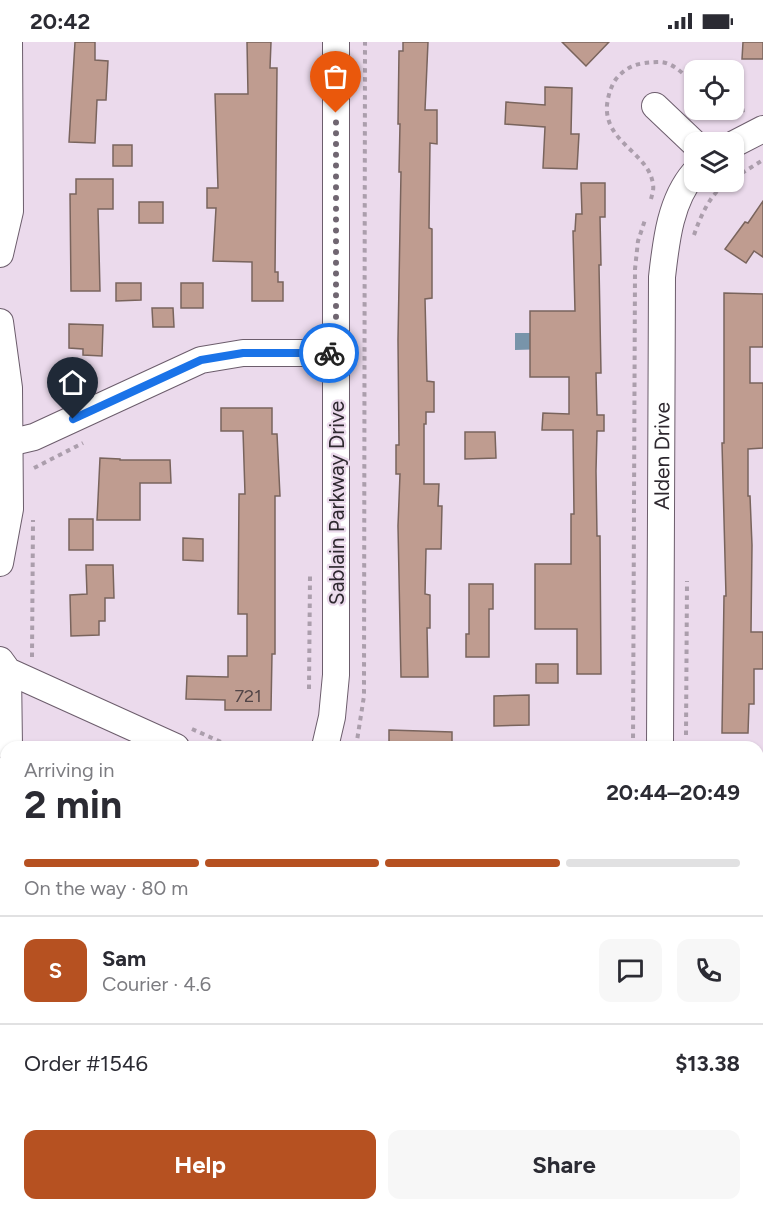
<!DOCTYPE html>
<meta charset="utf-8">
<style>
:root{--surface:#fff;--page:#f7f7f7;--text:#2b2b33;--muted:#7c7c81;--line:#e1e1e2;--accent:#b65121}
body{margin:0;font-family:Figtree,sans-serif;background:var(--page);color:var(--text);height:100vh;display:flex;flex-direction:column;font-size:22px;white-space:nowrap}
*{box-sizing:border-box;margin:0}
p{font-size:20px;color:var(--muted)}
.icon{flex:none;width:33px;height:33px;fill:none;stroke:currentColor;stroke-width:2;stroke-linecap:round;stroke-linejoin:round}
.map{position:relative;flex:1;overflow:hidden}
.side{position:absolute;left:0px;top:699px;width:764px;height:470px;display:flex;flex-direction:column;background:var(--surface);border-radius:18px 18px 0 0;box-shadow:0 2px 4px #0004}
.side>*{flex:none}
.fabs{position:absolute;left:684px;top:18px;display:grid;gap:12px}
.fabs a{display:grid;place-items:center;width:60px;height:60px;border-radius:12px;background:var(--surface);box-shadow:0 2px 4px #0004;font-size:30px}
.pin{position:absolute;display:grid;place-items:center;width:51px;height:51px;color:#fff;margin:-62px -26px;border-radius:50% 50% 50% 0;rotate:-45deg;box-shadow:0 0 6px #0007}
.pin .icon{rotate:45deg}
.courier{position:absolute;display:grid;place-items:center;width:60px;height:60px;margin:-30px;border:4px solid #1a73e8;border-radius:50%;background:#fff;color:#222;box-shadow:0 2px 8px #0007}
.summary em{font-style:normal;font-weight:700}
.summary div{display:flex;flex-direction:column-reverse}
.summary{display:flex;align-items:center;justify-content:space-between;height:102px;padding:0 24px}
h1{font-size:39px;font-weight:700;line-height:45px}
.bar{display:grid;grid-template-columns:repeat(4,1fr);gap:9px 6px;align-content:center;height:72px;padding:0 24px}
.bar i{height:8px;border-radius:4px;background:var(--line)}
.bar .active{background:var(--accent)}
.bar p{grid-column:span 4}
.line{display:flex;align-items:center;gap:15px;padding:0 24px;border-top:2px solid var(--line)}
.line div{flex:1}
.round{display:grid;place-items:center;flex:none;width:63px;height:63px;border-radius:12px;background:var(--page)}
.button{display:flex;gap:12px;margin-top:auto;padding:12px 24px}
.button a{flex:1;height:69px;border-radius:12px;background:var(--accent);color:#fff;font-size:24px;font-weight:700;line-height:69px;text-align:center}
.button a+a{background:var(--page);color:var(--text)}
.status{display:flex;justify-content:space-between;align-items:center;height:42px;padding:0 30px;background:var(--surface);direction:ltr}
.status svg{height:16px;fill:currentColor}
.map>svg:first-child{display:block}
.green{fill:#b2c2ad}
.water{fill:#7894aa}
.building{fill:#bf9c90;stroke:#79645d;stroke-width:1.5}
.lines{fill:none;stroke-linecap:round;stroke-linejoin:round}
.street-casing{stroke:#6c5d6c;stroke-width:28}
.path{stroke:#ab9eac;stroke-width:4;stroke-dasharray:4.5 4.5;stroke-linecap:butt}
.street{stroke:#fff;stroke-width:26}
.done{stroke:#706671;stroke-width:6;stroke-dasharray:0 10.8}
.route{stroke:#1a73e8;stroke-width:8}
.labels{text-anchor:middle;dominant-baseline:central;stroke-width:4.5;stroke-linejoin:round;paint-order:stroke}
.number-label{font-size:18px;fill:#524547}
.street-label{font-size:21px;fill:#2e282f;stroke:#ebdaec}
</style>
<div class="status"><b>20:42</b><svg viewBox="0 0 49 12"><path d="M0 12V9h3v3zM5 12V6h3v6zM10 12V3h3v9zM15 12V0h3v12zM26 1h20v11H26zM47 4h2v5h-2z"/></svg></div>
<div class="map">
<svg width="763" height="1168" viewBox="0 0 763 1168">
<rect width="100%" height="100%" fill="#ebdaec"/>
<path class="green" d="M0,857H6V1162H758V1008L763,1009V1168H0Z"/>
<path class="water" d="M515,291H548V307L515,308Z"/>
<path class="building" d="M75,0H95V18L108,19L106,58H97L95,101L69,100Z
M247,0H271L270,26H277L275,230H278V240H283V259H252V220L213,219L216,166H207V146H218L215,52H248Z
M403,0H428L425,68H437V102L430,101L429,186L432,187V256L425,257L427,339L434,340V370H426V382H424V442H439L438,464H442L441,507H426L425,552L430,553V586H427L428,635H401L398,484L400,432H396V403H399L398,298L401,130H399L400,82H398L399,9H403Z
M562,0H609L586,24Z
M743,0H763V17H742Z
M545,45L572,46L571,92H579L577,127L543,126L545,85L505,82L506,60L545,63Z
M113,103H132V124H113Z
M76,137H113V167H98L100,249H71L70,152H76Z
M581,141H605V175H600L601,223H599L601,331H596L597,373H604V389H597L596,429L597,494H600L601,632H577V587H535V522H571V472H574L573,388H542L543,371L569,372V335H530V269H575L573,189H575L576,172H582Z
M763,159V215L754,209L746,221L725,207L745,180L748,181Z
M139,160H163V181H139Z
M116,241H141V258L116,259Z
M181,241H203V266H181Z
M724,251L763,252V305H750V341H763V406L748,407V454H750L752,503L751,590H763V627H754V662H749L748,691H722L724,554H726L722,401H724Z
M152,266H173L174,285H153Z
M69,282L103,283L102,314L83,313V307L69,306Z
M221,366H272V392H277L280,454H275V612H272L271,668H225V658L186,657L187,634L228,635V614H247V572H238L239,452H245L243,389H221Z
M465,390H495L496,416L465,417Z
M100,416L120,417V418H170L171,441H140V478H97Z
M69,477H93V508H69Z
M183,496L203,497V519L183,518Z
M86,523H113L114,556H105V579H99V593L71,594L70,553L87,552Z
M469,542H493V567H489V615H466V592H469Z
M536,622H558V641H536Z
M529,653V683L494,684V654Z
M389,688L452,690V705H389Z"/>
<g class="lines">
<defs>
<g id="street">
<path d="M655,64L694,101"/>
<path d="M734,102L763,87"/>
<path d="M0,212L10,169L9,0"/>
<path d="M0,280L9,346L10,467L0,521"/>
<path d="M0,403L34,395L201,318L243,311H336"/>
<path d="M0,618L8,629L176,705"/>
<path d="M8,629L9,705"/>
<path d="M325,705L332,675L336,633V0"/>
<path id="s1" d="M660,705L662,235C666,200 670,159 694,131"/>
<path d="M758,832H763"/>
</g>
</defs>
<use href="#street" class="street-casing"/>
<path class="path" d="M723,68L732,71L745,68
M734,136L763,118
M651,157C652,153 654,147 653,143C650,111 604,101 607,63C608,54 611,44 616,37C628,23 638,21 657,20C672,19 684,32 694,43
M694,193C701,173 710,152 728,140
M34,426L83,401
M32,615L33,478
M309,647L310,534
M192,687L232,705
M686,693L687,539
M356,705L364,654L365,0
M633,705L635,227L638,199L645,178
M758,805H763"/>
<use href="#street" class="street"/>
</g>
<g class="lines">
<path class="done" d="M329,311H336V71"/>
<path class="route" d="M73,377L201,318L243,311H329"/>
</g>
<g class="labels">
<g class="number-label">
<text x="248" y="654">721</text>
</g>
<g class="street-label">
<text stroke="none"><textPath href="#s1" startOffset="291">Alden Drive</textPath></text>
<text transform="translate(336 461) rotate(-90)">Sablain Parkway Drive</text>
</g>
</g>
</svg>
<div class="fabs">
<a><svg class="icon" aria-label="locate" viewBox="0 0 24 24"><circle cx="12" cy="12" r="6"/><path d="M12 2v4M12 18v4M2 12h4M18 12h4"/></svg></a>
<a><svg class="icon" aria-label="layers" viewBox="0 0 24 24"><path d="M12 4l9 5-9 5-9-5zM3 14l9 5 9-5"/></svg></a>
</div>
<div class="pin" style="left:336px;top:71px;background:#ea580c"><svg class="icon" aria-label="bag" viewBox="0 0 24 24"><path d="M5 8h14l-1 12H6zM9 8a3 3 0 0 1 6 0"/></svg></div>
<div class="pin" style="left:73px;top:377px;background:#1f2937"><svg class="icon" aria-label="home" viewBox="0 0 24 24"><path d="M3 11l9-7 9 7M6 9v11h12V9"/></svg></div>
<div class="courier" style="left:329px;top:311px"><svg class="icon" aria-label="bike" viewBox="0 0 24 24"><circle cx="6" cy="16" r="4"/><circle cx="18" cy="16" r="4"/><path d="M6 16l4-8h5l3 8M10 8l3 8H6M13 5h3"/></svg></div>
<section class="side">
<div class="summary"><div><h1>2 min</h1><p>Arriving in</p></div><em>20:44–20:49</em></div>
<div class="bar"><i class="active"></i><i class="active"></i><i class="active"></i><i></i><p>On the way · 80 m</p></div>
<div class="line" style="height:108px"><b class="round" style="background:var(--accent);color:#fff">S</b><div><b>Sam</b><p>Courier · 4.6</p></div><a class="round"><svg class="icon" aria-label="chat" viewBox="0 0 24 24"><path d="M4 5h16v11H9l-5 4z"/></svg></a><a class="round"><svg class="icon" aria-label="phone" viewBox="0 0 24 24"><path d="M5 4h4l2 5-3 2q2 4 5 5l2-3 5 2v4C11 20 4 13 5 4z"/></svg></a></div>
<div class="line" style="height:78px"><div>Order #1546</div><b>$13.38</b></div>
<div class="button"><a>Help</a><a>Share</a></div>
</section>
</div>
